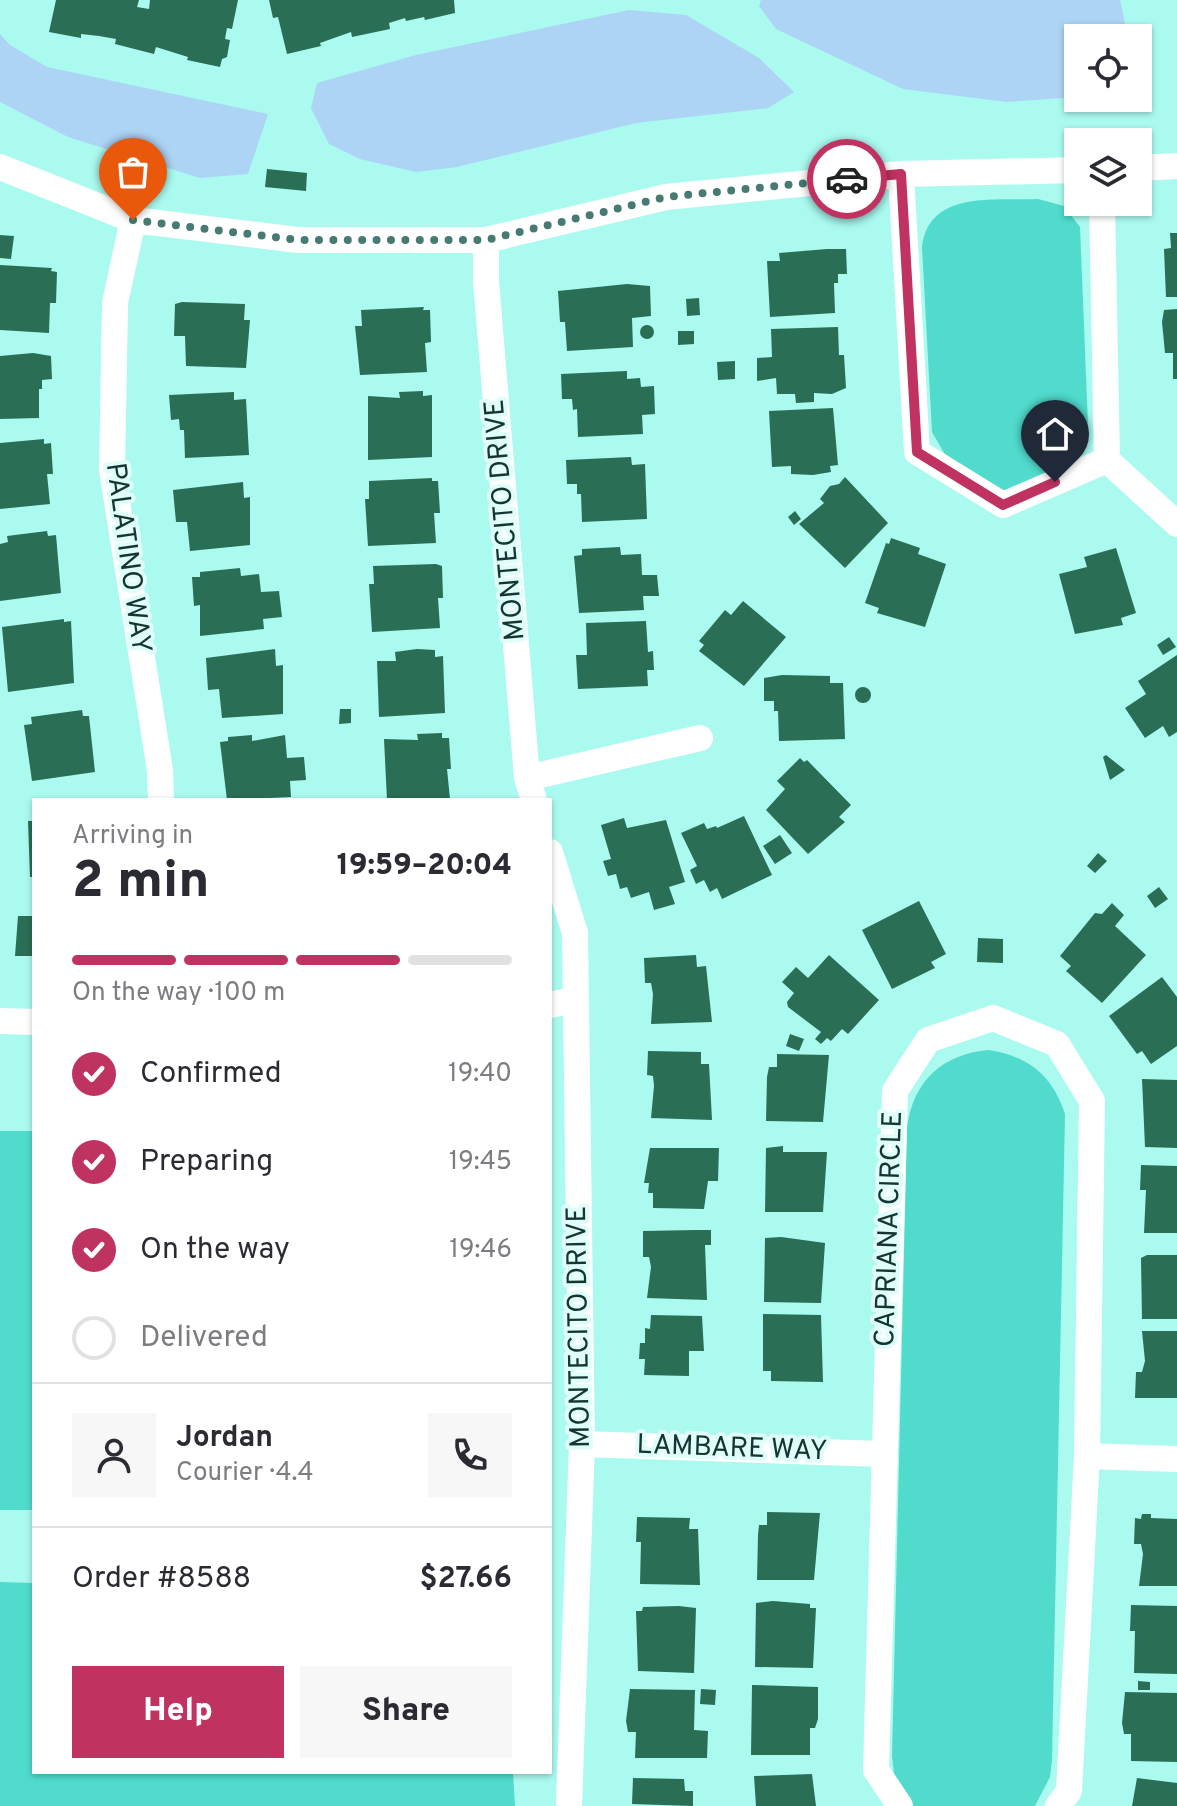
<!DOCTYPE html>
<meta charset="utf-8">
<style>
:root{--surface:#fff;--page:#f7f7f7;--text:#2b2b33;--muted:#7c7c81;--line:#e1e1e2;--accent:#c03260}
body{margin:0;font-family:Overpass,sans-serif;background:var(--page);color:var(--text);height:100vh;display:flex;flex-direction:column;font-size:30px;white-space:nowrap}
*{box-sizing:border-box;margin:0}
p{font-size:26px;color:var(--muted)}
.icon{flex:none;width:44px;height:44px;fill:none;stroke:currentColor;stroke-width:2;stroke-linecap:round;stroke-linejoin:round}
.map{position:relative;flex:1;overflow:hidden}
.side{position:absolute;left:32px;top:798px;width:520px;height:976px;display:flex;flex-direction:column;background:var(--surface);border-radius:0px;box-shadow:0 2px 6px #0004}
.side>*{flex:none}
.buttons{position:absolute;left:1064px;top:24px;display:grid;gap:16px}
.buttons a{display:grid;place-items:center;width:88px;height:88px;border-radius:0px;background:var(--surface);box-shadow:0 2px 6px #0004;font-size:40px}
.pin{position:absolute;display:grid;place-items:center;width:68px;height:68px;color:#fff;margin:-82px -34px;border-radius:50% 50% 50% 0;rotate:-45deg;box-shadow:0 0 8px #0007}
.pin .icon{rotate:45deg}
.courier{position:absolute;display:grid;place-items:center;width:80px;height:80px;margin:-40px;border:6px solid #c03260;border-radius:50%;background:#fff;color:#222;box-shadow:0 2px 10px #0007}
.head em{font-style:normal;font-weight:800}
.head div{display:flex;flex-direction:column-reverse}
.head{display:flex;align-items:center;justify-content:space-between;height:136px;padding:0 40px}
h1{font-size:52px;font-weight:800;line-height:60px}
.bar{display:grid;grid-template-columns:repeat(4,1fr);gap:12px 8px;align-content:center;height:96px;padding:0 40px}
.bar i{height:10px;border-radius:6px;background:var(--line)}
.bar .selected{background:var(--accent)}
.bar p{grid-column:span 4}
.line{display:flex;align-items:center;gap:20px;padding:0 40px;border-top:2px solid var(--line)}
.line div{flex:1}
.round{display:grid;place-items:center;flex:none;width:84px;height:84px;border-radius:0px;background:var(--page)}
ol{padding:0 40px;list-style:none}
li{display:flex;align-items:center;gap:24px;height:88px}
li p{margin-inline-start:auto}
li .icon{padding:8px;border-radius:50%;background:var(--accent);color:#fff;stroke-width:4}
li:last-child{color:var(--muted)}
li i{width:44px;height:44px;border:4px solid var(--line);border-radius:50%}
.button{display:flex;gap:16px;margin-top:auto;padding:16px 40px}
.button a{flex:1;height:92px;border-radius:0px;background:var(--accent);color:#fff;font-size:32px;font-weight:800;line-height:92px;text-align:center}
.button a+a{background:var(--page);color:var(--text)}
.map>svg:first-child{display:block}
.green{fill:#50dbcd}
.water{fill:#add3f5}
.building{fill:#2a6e55}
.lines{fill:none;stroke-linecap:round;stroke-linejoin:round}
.street{stroke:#fff;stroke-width:26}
.done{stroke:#487a74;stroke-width:8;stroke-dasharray:0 14.4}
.route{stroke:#c03260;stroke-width:10}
.labels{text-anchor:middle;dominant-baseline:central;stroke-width:8;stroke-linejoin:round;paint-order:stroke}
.street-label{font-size:28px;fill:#143532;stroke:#dffdf9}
</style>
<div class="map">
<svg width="1177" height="1806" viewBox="0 0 1177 1806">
<rect width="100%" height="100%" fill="#aafaf0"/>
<path class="green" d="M1038,199L1064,206L1080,227L1088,425L1072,460L1058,474L1022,489L1003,490L951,465L932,432L922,247C929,190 994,201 1038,199Z
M989,1050C1028,1056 1053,1076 1065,1114L1052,1760L1050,1777L1035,1806H908L894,1774L892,1756L907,1128C913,1081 942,1054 989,1050Z
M0,1131H34V1510H0Z
M0,1582L34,1583V1772H513L515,1806H0Z"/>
<path class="water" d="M761,0H1120L1128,38H1078V97L1007,102L903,89L776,29L759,6Z
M629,10L686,15L759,58L794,92L768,108L636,123L457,167L416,172L360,159L329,144L311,108L317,83L416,55Z
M0,34L10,45L47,67L268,114L248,174L200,178L68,137L0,102Z"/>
<path class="building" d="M56,0H139L137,7L149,9L150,0H238L232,29L227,28L225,39L230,40L227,57L222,59L220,67L187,60L188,57L156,47L154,54L115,44L116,39L99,36L81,34V38L49,32Z
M269,0H454L455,13L425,20L424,17L406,21L405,18L389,23L390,29L352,37L351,32L320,43L321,46L287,54L278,17L273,18Z
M267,169L307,173L306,191L265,187Z
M1170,233H1177V297H1166L1164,249L1171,248Z
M0,235L14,236L11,259L0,258Z
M827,249H846L847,274H838V283H834L835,313L770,317L767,261H780L779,253Z
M0,265L52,268L51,271L57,272L56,303H50L49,333L0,330Z
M627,284L650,286L651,316L632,318L633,347L567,351L565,322H560L558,291Z
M699,298L700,315L687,316L686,299Z
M182,302L245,304L244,320H250L246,368L186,366L185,336H174L175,304Z
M424,307L423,310H430L431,342L425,343L427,372L360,375L355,326H362L361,310Z
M1177,309V379H1173V353H1165L1162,322L1164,310Z
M640 332a7 7 0 1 1 14 0a7 7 0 1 1-14 0Z
M838,327L839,355H844L846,388L832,394L814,393V402L796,403L795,394H777L776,378L757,381V358L772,357L771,329Z
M678,331H694V344L678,345Z
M33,353L51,356L52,379L42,380V389H39V418L0,419V356Z
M735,361V379L718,380L717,362Z
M627,371V379L640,378L641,387L654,386L655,414L642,415L643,434L578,437L577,409L573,410L572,399H562L561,374Z
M423,391V396L432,395V457L368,460V396L400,398L399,392Z
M234,392V400L246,399L249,455L185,458L184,430H180L179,419L171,420L169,395Z
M833,408L838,465L830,466L831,472L813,475L791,474V466L772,467L769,411Z
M44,439V444L51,443L53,474H47L50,504L0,509V443Z
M631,457L632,465L645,464L647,519L582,522L581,494H577V484H567L566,460Z
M845,477L888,523L845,568L799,524L824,503L820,499L830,486L839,484Z
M432,478V481H438L440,513H434L436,543L368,546L365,499H369V481Z
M243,482L244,498L250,497V545L190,551L187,522H176L173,490Z
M795,511L801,519L794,525L788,517Z
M47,531L48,536L56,535L61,593L0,601V544L8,542L7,536Z
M891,538L920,548L918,554L946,564L925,627L877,613L879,608L865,603L886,543L889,544Z
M620,547L621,555L641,554L642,575H657L659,596H643L644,610L579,613L574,556L582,555V549Z
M1116,548L1136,613L1121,618L1123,625L1075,634L1059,574L1087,567L1084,557Z
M436,564L442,566L443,598H438L440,628L372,632L369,584H374L373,566Z
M240,568L241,576L259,574L261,592L279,591L282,617L263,619L264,629L200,636V605L194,606L192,577H200V572Z
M743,601L786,637L744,686L699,651L704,645L699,641L725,610L731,615Z
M64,619V622L71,621L74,683L8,692L2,627Z
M646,621L648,652L653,651L654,670H647L648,686L578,689L576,655H587L586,623Z
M1169,637L1176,647L1163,655L1157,645Z
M275,649L276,666L283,665V714L222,718L219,689L208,690L206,658Z
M417,649L435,650V657L443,656L445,713L379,717L377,661H396L395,652Z
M1177,655V732L1169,737L1163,726L1145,738L1125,708L1146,694L1138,681Z
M782,675L830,676V683H843L845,739L779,741L778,711H774V701H764V678Z
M855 695a8 8 0 1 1 16 0a8 8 0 1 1-16 0Z
M340,709H351V723L339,724Z
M82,710L83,716H89L95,772L32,781L24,725L32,724L31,717Z
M442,733V738H449L451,769H447L450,799L387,800L384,739L418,740L417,734Z
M252,735V741L285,735L287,758L304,757L306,780L290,781L291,797L227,800L220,742L228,741V737Z
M1106,755L1125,770L1110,780L1103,757Z
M800,758L804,762L807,760L851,805L839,817L845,822L808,854L766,810L785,789L777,781Z
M744,816L772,875L722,899L717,888L710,892L704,880L696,884L690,870L697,866L681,833L704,823L707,829L716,826L717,828Z
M624,818L627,828L666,820L685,882L669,887L675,904L654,910L649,892L631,898L627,887L620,889L616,874L608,876L603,861L611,859L601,825Z
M28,821H34V877H30Z
M780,835L792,853L775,864L763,846Z
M1098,853L1107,861L1095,873L1087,866Z
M1159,887L1168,899L1155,908L1147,896Z
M919,901L946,954L931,962L935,968L892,989L862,930Z
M1112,903L1124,915L1115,926L1146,955L1102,1003L1066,971L1071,966L1060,956L1095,913L1102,914Z
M18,916H34V956H15Z
M978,938L1003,939V963L977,962Z
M696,955L697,967L706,966L712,1022L651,1024L653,994L651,983H645L644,958Z
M829,955L879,1000L848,1034L842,1029L831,1041L827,1038L821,1044L815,1039L821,1032L788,1007L787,1002L794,993L782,982L796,967L808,978Z
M1162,977L1177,997V1046L1151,1064L1142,1051L1137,1054L1109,1016Z
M790,1034L804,1039L799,1051L786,1046Z
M648,1051L701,1052V1064H709L712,1120L651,1118L654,1086L653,1076L647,1075Z
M777,1054L829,1055L823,1122L766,1121L767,1077L769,1067H777Z
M1142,1079L1177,1080V1148L1145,1147Z
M783,1146V1152H827L823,1212H765L766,1148Z
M650,1148H719L718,1181H708L704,1209L653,1208V1193H648L649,1183H644Z
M1141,1165L1177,1166V1233H1144L1146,1190H1140Z
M696,1230H711V1245H705L707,1300L647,1298L651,1267L649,1257H643V1231Z
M781,1237L825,1243L821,1303L764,1302L765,1238Z
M1147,1255H1177V1319H1142L1141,1258Z
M763,1314L821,1315L823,1382L771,1381V1371H763Z
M651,1315L702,1316L704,1351H689V1376L644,1375L645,1359H639L640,1343H645V1328L650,1329Z
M1142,1331H1177V1398H1135L1136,1372H1142L1145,1361Z
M767,1512L820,1513L814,1580H757L758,1535L759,1525H767Z
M1142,1514H1151V1518L1177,1519V1586H1139L1143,1554L1141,1544H1134L1135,1518L1141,1519Z
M637,1517L690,1518L689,1529H698L700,1585L640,1584L641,1542H636Z
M773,1601L810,1604V1608H816L813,1668L755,1667L756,1603Z
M1131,1605L1177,1606V1674L1134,1673L1135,1631H1130Z
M679,1606L696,1608L694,1673L638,1671L636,1611H642L643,1607Z
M1138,1681L1150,1682V1690H1138Z
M752,1685L818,1687V1719L815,1728H810V1755H751Z
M630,1689L695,1690L694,1730L708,1731L707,1758H635L636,1732H628L626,1721Z
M701,1689L716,1690L715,1705L700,1704Z
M1125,1692L1177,1693V1762L1131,1761V1734H1124L1122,1723Z
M812,1774L816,1806H756L754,1776Z
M633,1778L684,1779L685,1791H693V1806L632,1804Z
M1137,1778L1177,1783V1806H1132Z"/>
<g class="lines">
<path class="street" d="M0,167L133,220L298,240H486L666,197L901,174L1078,170
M1138,168L1177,166
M901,174L917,452L1003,505L1107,460
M1102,202L1107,460L1177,524
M133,220L115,303L112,470L160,770L161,800
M486,240V281L527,778L534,800
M527,778L700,738
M550,852L575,933L582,1444L569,1806
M550,1005L576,999
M0,1021L34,1022
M582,1444L882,1454
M1087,1456L1177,1459
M900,1806L876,1770L895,1091L928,1040L993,1018L1057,1044L1092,1101L1087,1456L1069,1791L1058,1806"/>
</g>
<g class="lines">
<path class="done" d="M133,220L298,240H486L666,197L847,179"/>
<path class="route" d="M847,179L901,174L917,452L1003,505L1055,482"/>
</g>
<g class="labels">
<g class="street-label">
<text transform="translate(506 520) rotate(-95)">MONTECITO DRIVE</text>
<text transform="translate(127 558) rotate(82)">PALATINO WAY</text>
<text transform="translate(890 1229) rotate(-88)">CAPRIANA CIRCLE</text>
<text transform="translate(580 1327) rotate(-91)">MONTECITO DRIVE</text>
<text transform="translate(732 1449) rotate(2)">LAMBARE WAY</text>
</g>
</g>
</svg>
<div class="buttons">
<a><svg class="icon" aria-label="locate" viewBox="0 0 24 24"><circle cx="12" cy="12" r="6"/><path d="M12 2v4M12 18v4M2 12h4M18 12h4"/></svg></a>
<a><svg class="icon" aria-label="layers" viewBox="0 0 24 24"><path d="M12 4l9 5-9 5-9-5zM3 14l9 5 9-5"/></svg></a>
</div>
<div class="pin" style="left:133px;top:220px;background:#ea580c"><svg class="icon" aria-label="bag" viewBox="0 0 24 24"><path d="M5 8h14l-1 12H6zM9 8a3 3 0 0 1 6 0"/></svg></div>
<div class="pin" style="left:1055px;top:482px;background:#1f2937"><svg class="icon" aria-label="home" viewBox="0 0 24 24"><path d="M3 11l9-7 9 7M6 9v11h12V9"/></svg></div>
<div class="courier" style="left:847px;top:179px"><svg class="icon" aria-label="car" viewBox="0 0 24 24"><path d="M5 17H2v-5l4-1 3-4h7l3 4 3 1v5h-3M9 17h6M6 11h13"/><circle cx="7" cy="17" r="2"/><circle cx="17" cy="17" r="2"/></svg></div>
<section class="side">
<div class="head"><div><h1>2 min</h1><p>Arriving in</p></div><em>19:59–20:04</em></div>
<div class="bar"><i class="selected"></i><i class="selected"></i><i class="selected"></i><i></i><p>On the way · 100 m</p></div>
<ol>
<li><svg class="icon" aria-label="check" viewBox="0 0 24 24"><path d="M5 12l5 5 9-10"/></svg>Confirmed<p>19:40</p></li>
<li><svg class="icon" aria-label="check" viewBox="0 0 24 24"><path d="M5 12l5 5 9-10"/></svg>Preparing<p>19:45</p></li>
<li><svg class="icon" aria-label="check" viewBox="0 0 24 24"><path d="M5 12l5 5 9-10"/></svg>On the way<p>19:46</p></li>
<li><i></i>Delivered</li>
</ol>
<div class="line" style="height:144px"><a class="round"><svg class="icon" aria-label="person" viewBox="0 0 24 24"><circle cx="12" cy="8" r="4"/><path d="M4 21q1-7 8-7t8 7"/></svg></a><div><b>Jordan</b><p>Courier · 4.4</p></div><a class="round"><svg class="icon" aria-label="phone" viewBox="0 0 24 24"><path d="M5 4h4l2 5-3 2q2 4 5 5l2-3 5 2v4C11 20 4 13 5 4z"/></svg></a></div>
<div class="line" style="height:104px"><div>Order #8588</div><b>$27.66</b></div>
<div class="button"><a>Help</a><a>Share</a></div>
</section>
</div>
